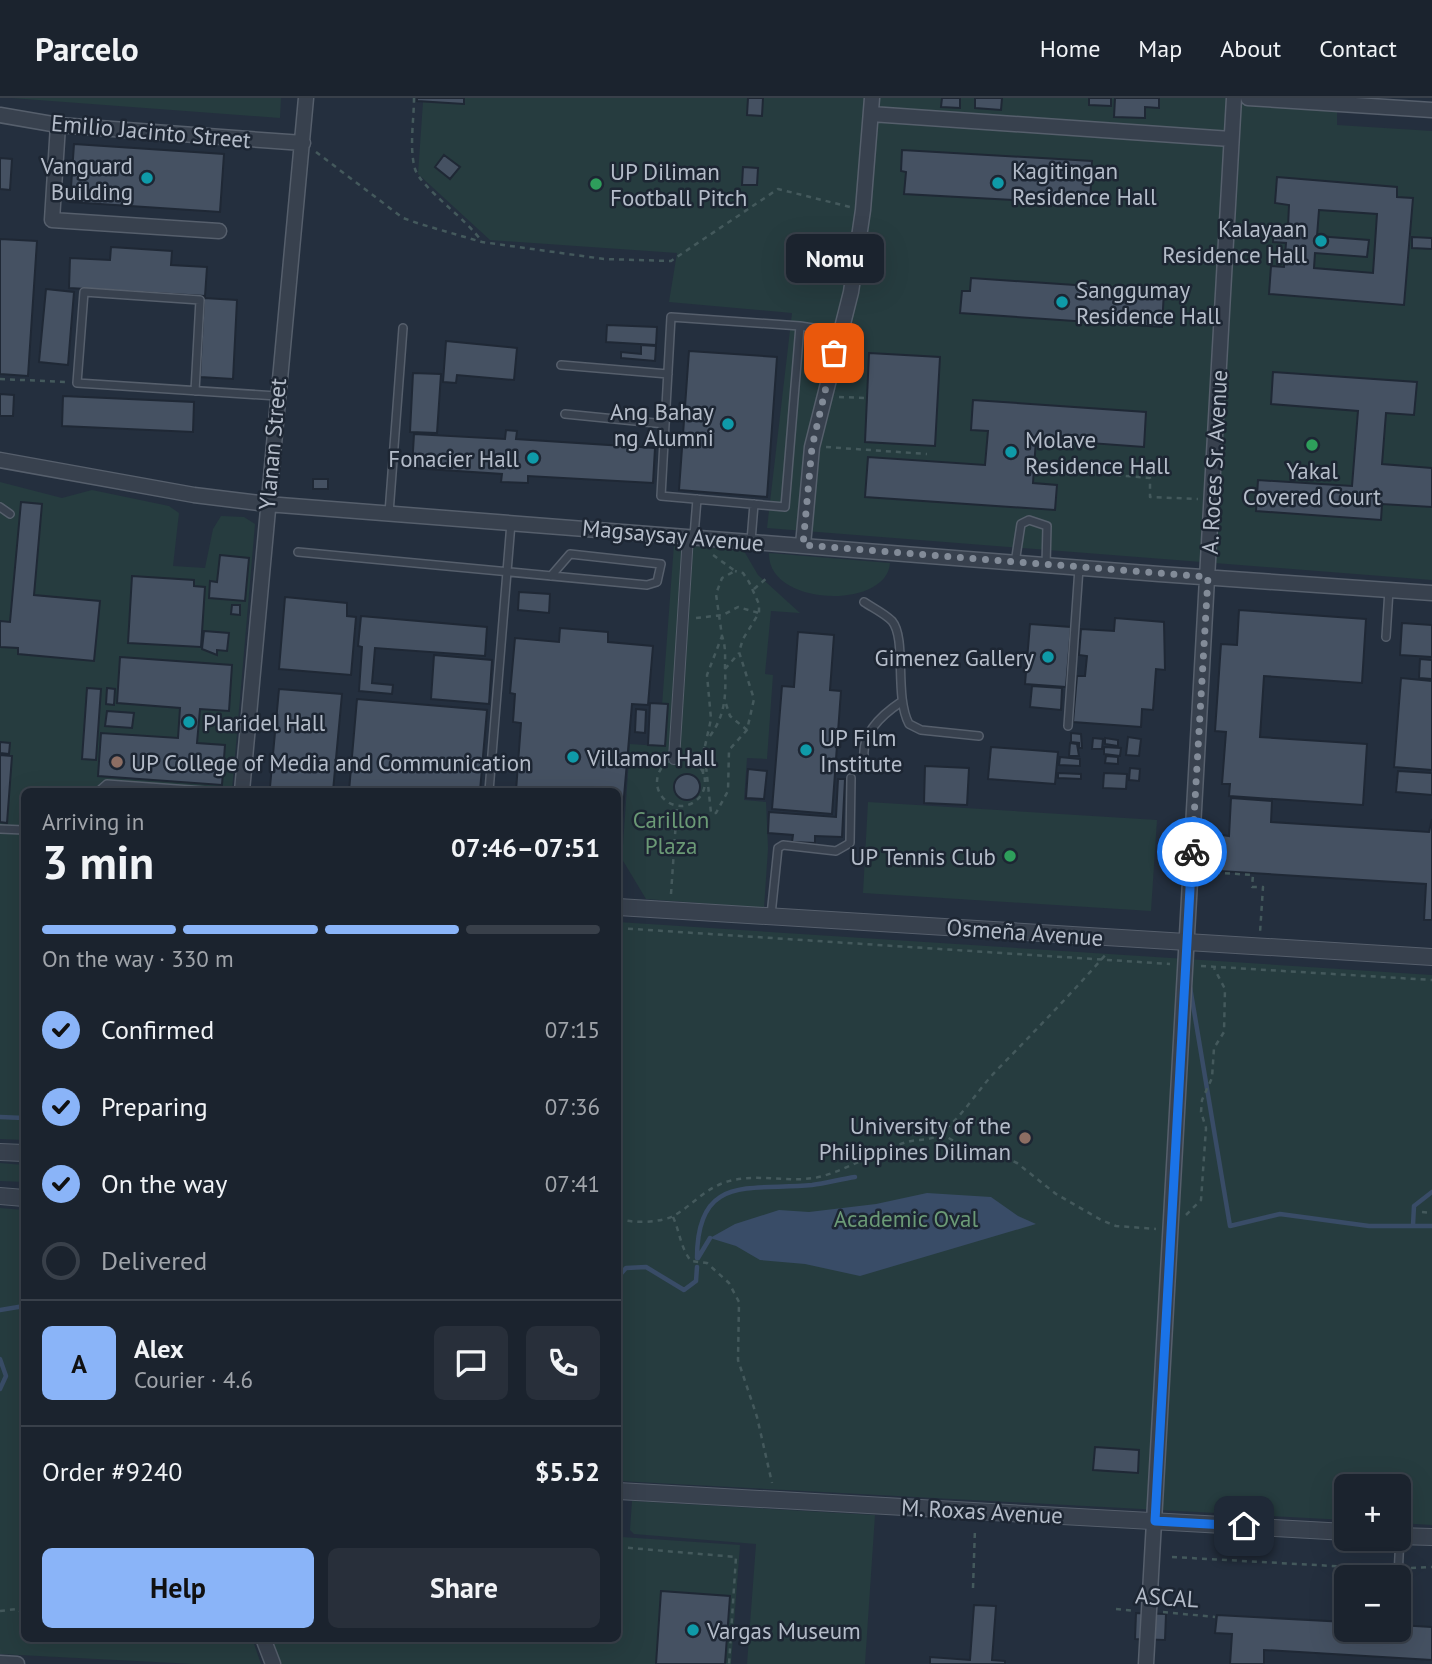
<!DOCTYPE html>
<meta charset="utf-8">
<style>
:root{--surface:#1b232e;--page:#282f3a;--text:#f1f3f6;--muted:#a0a4aa;--line:#39404a;--accent:#8ab4f8}
body{margin:0;font-family:"PT Sans",sans-serif;background:var(--page);color:var(--text);height:100vh;display:flex;flex-direction:column;font-size:26px;white-space:nowrap}
*{box-sizing:border-box;margin:0}
p{font-size:23px;color:var(--muted)}
.icon{flex:none;width:38px;height:38px;fill:none;stroke:currentColor;stroke-width:2;stroke-linecap:round;stroke-linejoin:round}
.map{position:relative;flex:1;overflow:hidden}
.side{position:absolute;left:21px;top:690px;width:600px;height:854px;display:flex;flex-direction:column;background:var(--surface);border-radius:10px;box-shadow:0 7px 28px #0002,0 0 0 2px var(--line)}
.side>*{flex:none}
.controls{position:absolute;left:1334px;top:1376px;display:grid;gap:14px}
.controls a{display:grid;place-items:center;width:77px;height:77px;border-radius:10px;background:var(--surface);box-shadow:0 7px 28px #0002,0 0 0 2px var(--line);font-size:35px}
.pin{position:absolute;display:grid;place-items:center;width:60px;height:60px;color:#fff;margin:-30px;border-radius:14px;box-shadow:0 4px 10px #0006}
.courier{position:absolute;display:grid;place-items:center;width:70px;height:70px;margin:-35px;border:5px solid #1a73e8;border-radius:50%;background:#fff;color:#222;box-shadow:0 2px 9px #0007}
.bubble{position:absolute;height:49px;border-radius:10px;background:var(--surface);box-shadow:0 7px 28px #0002,0 0 0 2px var(--line);font-size:23px;font-weight:700;line-height:49px;text-align:center}
.headline em{font-style:normal;font-weight:700}
.headline div{display:flex;flex-direction:column-reverse}
.headline{display:flex;align-items:center;justify-content:space-between;height:119px;padding:0 21px}
h1{font-size:46px;font-weight:700;line-height:52px}
.bar{display:grid;grid-template-columns:repeat(4,1fr);gap:10px 7px;align-content:center;height:84px;padding:0 21px}
.bar i{height:9px;border-radius:5px;background:var(--line)}
.bar .on{background:var(--accent)}
.bar p{grid-column:span 4}
.line{display:flex;align-items:center;gap:18px;padding:0 21px;border-top:2px solid var(--line)}
.line div{flex:1}
.round{display:grid;place-items:center;flex:none;width:74px;height:74px;border-radius:10px;background:var(--page)}
ol{padding:0 21px;list-style:none}
li{display:flex;align-items:center;gap:21px;height:77px}
li p{margin-inline-start:auto}
li .icon{padding:7px;border-radius:50%;background:var(--accent);color:#111;stroke-width:4}
li:last-child{color:var(--muted)}
li i{width:38px;height:38px;border:4px solid var(--line);border-radius:50%}
.button{display:flex;gap:14px;margin-top:auto;padding:14px 21px}
.button a{flex:1;height:80px;border-radius:10px;background:var(--accent);color:#111;font-size:28px;font-weight:700;line-height:80px;text-align:center}
.button a+a{background:var(--page);color:var(--text)}
header{display:flex;align-items:center;gap:42px;box-sizing:border-box;height:98px;padding:0 35px;background:var(--surface);border-bottom:2px solid var(--line)}
header strong{font-size:33px}
nav{display:flex;gap:38px;margin-inline-start:auto;font-size:24px}
.map>svg:first-child{display:block}
.green{fill:#263c3f}
.water{fill:#394c67}
.lines{fill:none;stroke-linecap:round;stroke-linejoin:round}
.stream{stroke:#394c67;stroke-width:4.5}
.building{fill:#455162;stroke:#1f2835;stroke-width:2;fill-rule:evenodd}
.service-casing{stroke:#565f6c;stroke-width:10}
.pedestrian-casing{stroke:#565f6c;stroke-width:12}
.minor-casing{stroke:#565f6c;stroke-width:17}
.tertiary-casing{stroke:#565f6c;stroke-width:18}
.path{stroke:#44595c;stroke-width:2.5;stroke-dasharray:5 5;stroke-linecap:butt}
.service{stroke:#38414e;stroke-width:7}
.pedestrian{stroke:#38414e;stroke-width:10}
.minor{stroke:#38414e;stroke-width:14}
.tertiary{stroke:#38414e;stroke-width:16}
.done{stroke:#828b98;stroke-width:7;stroke-dasharray:0 12.6}
.route{stroke:#1a73e8;stroke-width:9}
.culture-dot{fill:#0f9aa8;stroke:#1d2633;stroke-width:2.5}
.leisure-dot{fill:#2e9e5b;stroke:#1d2633;stroke-width:2.5}
.education-dot{fill:#8d6e63;stroke:#1d2633;stroke-width:2.5}
.labels{text-anchor:middle;dominant-baseline:central;stroke-width:5;stroke-linejoin:round;paint-order:stroke}
.street-label{font-size:23px;fill:#b4bcc9;stroke:#1d2633}
.poi-label{font-size:23px;fill:#b4bcc9;stroke:#1d2633;text-anchor:start}
.park-label{font-size:23px;fill:#6b9a76;stroke:#1d2633}
</style>
<header>
<strong>Parcelo</strong>
<nav><a>Home</a><a>Map</a><a>About</a><a>Contact</a></nav>
</header>
<div class="map">
<svg width="1432" height="1566" viewBox="0 0 1432 1566">
<rect width="100%" height="100%" fill="#242f3e"/>
<path class="green" d="M11,0H281L280,20Z
M417,0H1337V27L1432,33V482L767,430L792,215L669,204L677,155L490,142L418,76L423,4Z
M0,384L62,400L92,392L169,408L179,415L173,468L205,470L213,431L221,418L244,419L255,426L232,693H24V1042L0,1041Z
M674,446L744,453L758,477L800,515L771,513L765,576L773,577L767,661L747,660L744,702L766,704L768,751L764,810L646,801L622,761L630,646L659,648Z
M769,455L890,465C887,512 767,509 769,455Z
M868,704L1157,722L1151,813L863,795Z
M618,824L1432,877V1427L1398,1425V1388H1346V1422L618,1383Z
M0,1065L24,1067V1084L0,1083Z
M0,1110L24,1112V1540H252L261,1566H194L0,1556Z
M632,1403L875,1417L865,1566H747L756,1446L634,1436L630,1432Z
M618,1435L622,1439L740,1447L731,1566H280L269,1540H618Z"/>
<path class="water" d="M927,1095L991,1099L1018,1118L1036,1126L860,1178L805,1166L760,1162L736,1148L710,1140L735,1126L779,1112L809,1114L876,1106Z"/>
<g class="lines">
<path class="stream" d="M1190,889L1230,1128L1280,1116L1369,1128H1432
M0,1019L24,1020
M1413,1127L1414,1108L1432,1094
M697,1160C697,1075 750,1093 812,1087C827,1085 841,1081 855,1079
M698,1160L710,1140
M618,1179L626,1170L646,1169L684,1192L696,1183L697,1169
M0,1212L24,1208
M0,1261L6,1278L0,1291"/>
</g>
<path class="building" d="M417,0H464V6L417,3Z
M748,0H763L762,18L747,17Z
M942,0H960V10L941,9Z
M975,0H1002L1001,12L975,10Z
M1089,0H1111V8L1089,7Z
M1115,0H1159V10L1145,9V20L1114,19Z
M74,46L224,56L220,114L70,104Z
M902,52L1092,63L1090,106L904,96L906,74L901,73Z
M444,57L460,69L450,81L435,69Z
M0,60L12,61L10,92L0,91Z
M743,69L758,70L757,87H742Z
M1277,79L1397,89V99L1413,100L1404,207L1269,196L1271,168L1284,169L1286,145L1273,144L1274,128L1288,129L1289,107L1275,105ZM1319,112L1377,116L1373,175L1314,170L1315,155L1367,159L1369,142L1317,138Z
M1412,139L1432,140V151L1412,150Z
M0,141L37,143L28,278L0,276Z
M111,149L172,153L171,167L207,169L205,198L69,190L70,160L110,162Z
M971,180L1164,193L1162,229L960,215L962,193H970Z
M46,191L74,194L68,267L39,264Z
M204,200L237,202L233,281L200,279Z
M607,227L657,229L656,247L606,244Z
M446,243L517,250L514,282L457,277L456,285L443,284Z
M641,247L656,248L655,263L621,260V254L641,256Z
M689,253L777,259L767,399L679,392Z
M869,255L940,259L935,348L865,344Z
M1273,274L1417,284L1414,317L1386,315L1382,366L1432,370V409L1382,406L1381,422L1256,413L1258,382L1352,388L1358,313L1271,306Z
M413,275L441,276L437,335L410,334Z
M0,296L14,297L13,318H0Z
M63,298L194,304L193,334L62,328Z
M973,302L1146,314L1144,349L1036,341L1033,385L1057,387L1055,412L865,399L868,359L985,367L988,333L971,332Z
M506,332L517,333L516,341L655,350L653,385L528,378V385L501,384L502,376L412,370L414,336L505,341Z
M313,381H328V391H313Z
M21,404L42,406L34,497L100,503L94,563L18,556V550L0,549V523L10,524Z
M220,457L249,460L245,503L209,500L210,483L217,484Z
M132,478L194,482V488L205,489L201,549L128,545Z
M519,494L550,496L549,515L518,512Z
M285,499L347,505V518L356,519L351,577L279,571Z
M232,507H240V517L231,516Z
M1239,512L1366,521L1362,585L1264,578L1260,639L1367,646L1363,707L1229,698L1230,686H1222L1226,634L1215,633L1221,546L1237,547Z
M361,518L487,529L485,558L375,550L372,585L393,587L392,596L359,593L362,549L358,548Z
M1115,520L1164,524L1165,572L1156,571L1153,612L1142,611L1141,629L1073,624L1077,578H1085L1087,558L1079,557L1081,531L1114,533Z
M1402,525L1432,527V559L1400,557Z
M1030,526L1071,529L1066,589L1025,586Z
M560,530L608,534V544L653,548L648,607L632,606L622,722H618V693H516L521,625L513,624L515,596L510,595L515,540L559,544Z
M204,533L229,535L227,553L217,552V557L202,551Z
M798,534L834,537L830,592L841,593L832,716L772,711L782,588L794,589Z
M434,557L492,562L489,606L431,601Z
M120,559L232,567L229,613L200,611L197,645L225,647L222,687L98,678L101,635L178,640L180,610L117,605Z
M1420,561L1432,562V581L1419,580Z
M1401,580L1432,583V672L1394,669Z
M1032,588L1062,590L1061,612L1030,609Z
M87,590L101,591L96,662L82,661Z
M107,590L115,591L114,607L106,606Z
M279,591L342,596L333,693L270,689Z
M357,601L487,612L480,693H349Z
M650,605L668,606L665,648L648,647Z
M636,611L646,612L645,635L635,634Z
M107,613L134,615L132,630L105,628Z
M1071,635L1081,636L1082,650H1079V645L1071,644Z
M1128,639L1141,641L1139,658L1126,657Z
M1093,640L1103,641L1102,651H1092Z
M1105,640L1118,642V648L1105,646Z
M0,644L10,645L9,656L0,655Z
M1070,645L1077,646L1079,658H1069Z
M991,649L1058,654L1055,686L988,681Z
M1104,649L1121,650L1120,658L1104,656Z
M0,657L12,658L7,725L0,724Z
M1106,658L1118,659V666L1105,665Z
M1060,659L1080,661V668L1059,667Z
M925,668L969,670L967,707L924,705Z
M1130,670L1140,671L1139,683L1129,682Z
M748,671L767,673L764,701L746,700Z
M1398,673L1432,675V697L1396,694Z
M1058,675L1081,676V681L1058,680Z
M1104,675L1127,676L1126,691L1103,690Z
M674 689a13 13 0 1 1 26 0a13 13 0 1 1-26 0Z
M838,681H845L842,739L815,738V745L792,744L793,737L768,735L769,714L836,719Z
M1231,700L1272,703L1271,724L1429,734L1432,721V822H1424L1426,786L1203,772L1204,750L1221,752L1222,737L1229,738Z
M1095,1349L1139,1352L1138,1375L1093,1372Z
M1238,1399L1249,1400V1407L1238,1406Z
M661,1493L730,1498L725,1566H656Z
M974,1507L996,1508L992,1562L1005,1563V1566H930V1559L970,1562Z
M1136,1515L1166,1516L1165,1542L1135,1541Z
M1217,1517L1346,1524V1531H1398V1527L1432,1529V1562L1264,1552V1566H1230L1232,1536L1215,1535Z"/>
<g class="lines">
<defs>
<path id="service" d="M671,219L800,228L785,409L661,398Z
M800,228L839,234
M561,267L668,276
M195,293L200,202L84,194L77,285L277,298
M565,316L665,326
M0,409L10,416
M389,415L403,230
M694,438L697,401
M751,443L754,406
M298,454L647,487L657,484L661,466L570,456L551,478
M1015,465L1021,426L1029,422L1047,428L1046,467
M864,504C873,510 884,515 892,523C907,541 894,598 909,626L921,632L979,638
M1386,539L1389,492
M1068,628L1079,470
M864,658C862,634 883,616 901,604
M99,693L107,686L205,693
M489,693L511,425
M0,731L24,732
M771,817L778,750L783,747L836,753L850,745L851,680
M1398,1479L1400,1438"/>
<path id="pedestrian" d="M674,661L688,438"/>
<path id="minor" d="M1248,0L1432,12
M871,16L1231,41
M0,17L58,27L303,45
M58,27L52,122L219,133
M0,362L194,397L267,406L1159,476L1432,495
M803,447L812,349L851,194L863,112L872,0
M242,693L306,0
M263,1540L273,1566
M0,1565L17,1566
M1146,1566L1234,0"/>
<path id="tertiary" d="M618,809L1432,859
M0,1054L24,1055
M0,1098L24,1100
M618,1393L1346,1434
M1398,1438L1432,1439"/>
</defs>
<use href="#service" class="service-casing"/>
<use href="#pedestrian" class="pedestrian-casing"/>
<use href="#minor" class="minor-casing"/>
<use href="#tertiary" class="tertiary-casing"/>
<path class="path" d="M414,0C414,22 409,50 415,71C421,90 468,122 482,144
M316,54L403,120L420,126L482,144L604,161L671,163L778,91L850,109
M0,281L67,284
M839,299L867,300
M826,349L927,356
M1056,372L1150,380V399L1198,401
M754,491L768,479
M696,520L723,517L738,509L759,515
M725,571L739,555
M726,606L730,618L747,632
M710,638C726,616 726,596 725,570C725,558 726,549 722,538
M705,648L711,621L707,577L722,538L716,496L722,480L735,473L713,457
M704,649L711,715H716L728,693L729,652L747,632L754,601L739,554L743,541L759,515V506L749,484L743,475L735,473
M657 684a24 24 0 1 1 48 0a24 24 0 1 1-48 0Z
M703,676L704,662
M1205,774L1253,777L1252,789H1263L1260,835
M671,796L677,708
M618,830L1170,866
M1201,868L1432,882
M940,1035L971,1053L1002,1058L1017,1065L1056,1096L1101,1122L1116,1128L1156,1131
M1422,1114L1432,1115
M1186,1117L1201,1102L1206,1030L1201,1014L1202,1002L1212,980L1214,950L1224,934L1225,891L1214,870
M673,1119C680,1134 680,1149 691,1163L707,1165L729,1185L739,1204L738,1262L757,1319L772,1385
M618,1120C630,1126 662,1125 675,1117C691,1108 704,1092 723,1085C755,1073 791,1087 823,1078C853,1069 879,1052 907,1044C917,1041 930,1043 938,1037C962,1020 976,994 995,974C1034,934 1072,895 1108,854
M618,1449L736,1459L729,1566
M1172,1459L1387,1471
M1411,1470L1432,1469
M973,1490L975,1430
M1116,1511L1135,1513
M0,1513L17,1511L24,1517
M1163,1514L1215,1519
M125,1540L135,1544L191,1540"/>
<use href="#service" class="service"/>
<use href="#pedestrian" class="pedestrian"/>
<use href="#minor" class="minor"/>
<use href="#tertiary" class="tertiary"/>
</g>
<g class="lines">
<path class="done" d="M834,255L812,349L803,447L1208,479L1192,754"/>
<path class="route" d="M1192,754L1155,1423L1244,1428"/>
</g>
<g class="culture-dot">
<circle cx="147" cy="80" r="7"/>
<circle cx="998" cy="85" r="7"/>
<circle cx="1321" cy="143" r="7"/>
<circle cx="1062" cy="204" r="7"/>
<circle cx="728" cy="326" r="7"/>
<circle cx="1011" cy="354" r="7"/>
<circle cx="533" cy="360" r="7"/>
<circle cx="1048" cy="559" r="7"/>
<circle cx="189" cy="624" r="7"/>
<circle cx="806" cy="652" r="7"/>
<circle cx="573" cy="659" r="7"/>
<circle cx="693" cy="1532" r="7"/>
</g>
<g class="leisure-dot">
<circle cx="596" cy="86" r="7"/>
<circle cx="1312" cy="347" r="7"/>
<circle cx="1010" cy="758" r="7"/>
</g>
<g class="education-dot">
<circle cx="117" cy="664" r="7"/>
<circle cx="1025" cy="1040" r="7"/>
</g>
<g class="labels">
<g class="street-label">
<text transform="translate(151 33) rotate(5)">Emilio Jacinto Street</text>
<text transform="translate(272 346) rotate(-85)">Ylanan Street</text>
<text transform="translate(1214 364) rotate(-87)">A. Roces Sr. Avenue</text>
<text transform="translate(673 437) rotate(5)">Magsaysay Avenue</text>
<text transform="translate(1025 834) rotate(4)">Osmeña Avenue</text>
<text transform="translate(982 1413) rotate(3)">M. Roxas Avenue</text>
<text transform="translate(1167 1499) rotate(4)">ASCAL</text>
</g>
<g class="poi-label">
<text x="133" y="67" text-anchor="end">Vanguard<tspan x="133" dy="26">Building</tspan></text>
<text x="1012" y="72">Kagitingan<tspan x="1012" dy="26">Residence Hall</tspan></text>
<text x="610" y="73">UP Diliman<tspan x="610" dy="26">Football Pitch</tspan></text>
<text x="1307" y="130" text-anchor="end">Kalayaan<tspan x="1307" dy="26">Residence Hall</tspan></text>
<text x="1076" y="191">Sanggumay<tspan x="1076" dy="26">Residence Hall</tspan></text>
<text x="714" y="313" text-anchor="end">Ang Bahay<tspan x="714" dy="26">ng Alumni</tspan></text>
<text x="1025" y="341">Molave<tspan x="1025" dy="26">Residence Hall</tspan></text>
<text x="519" y="360" text-anchor="end">Fonacier Hall</text>
<text x="1312" y="372" text-anchor="middle">Yakal<tspan x="1312" dy="26">Covered Court</tspan></text>
<text x="1034" y="559" text-anchor="end">Gimenez Gallery</text>
<text x="203" y="624">Plaridel Hall</text>
<text x="820" y="639">UP Film<tspan x="820" dy="26">Institute</tspan></text>
<text x="587" y="659">Villamor Hall</text>
<text x="131" y="664">UP College of Media and Communication</text>
<text x="996" y="758" text-anchor="end">UP Tennis Club</text>
<text x="1011" y="1027" text-anchor="end">University of the<tspan x="1011" dy="26">Philippines Diliman</tspan></text>
<text x="707" y="1532">Vargas Museum</text>
</g>
<g class="park-label">
<text x="671" y="721">Carillon<tspan x="671" dy="26">Plaza</tspan></text>
<text x="906" y="1120">Academic Oval</text>
</g>
</g>
</svg>
<div class="controls">
<a>+</a>
<a>−</a>
</div>
<div class="pin" style="left:834px;top:255px;background:#ea580c"><svg class="icon" aria-label="bag" viewBox="0 0 24 24"><path d="M5 8h14l-1 12H6zM9 8a3 3 0 0 1 6 0"/></svg></div>
<div class="pin" style="left:1244px;top:1428px;background:#1f2937"><svg class="icon" aria-label="home" viewBox="0 0 24 24"><path d="M3 11l9-7 9 7M6 9v11h12V9"/></svg></div>
<div class="courier" style="left:1192px;top:754px"><svg class="icon" aria-label="bike" viewBox="0 0 24 24"><circle cx="6" cy="16" r="4"/><circle cx="18" cy="16" r="4"/><path d="M6 16l4-8h5l3 8M10 8l3 8H6M13 5h3"/></svg></div>
<div class="bubble" style="left:786px;top:136px;width:98px">Nomu</div>
<section class="side">
<div class="headline"><div><h1>3 min</h1><p>Arriving in</p></div><em>07:46–07:51</em></div>
<div class="bar"><i class="on"></i><i class="on"></i><i class="on"></i><i></i><p>On the way · 330 m</p></div>
<ol>
<li><svg class="icon" aria-label="check" viewBox="0 0 24 24"><path d="M5 12l5 5 9-10"/></svg>Confirmed<p>07:15</p></li>
<li><svg class="icon" aria-label="check" viewBox="0 0 24 24"><path d="M5 12l5 5 9-10"/></svg>Preparing<p>07:36</p></li>
<li><svg class="icon" aria-label="check" viewBox="0 0 24 24"><path d="M5 12l5 5 9-10"/></svg>On the way<p>07:41</p></li>
<li><i></i>Delivered</li>
</ol>
<div class="line" style="height:126px"><b class="round" style="background:var(--accent);color:#111">A</b><div><b>Alex</b><p>Courier · 4.6</p></div><a class="round"><svg class="icon" aria-label="chat" viewBox="0 0 24 24"><path d="M4 5h16v11H9l-5 4z"/></svg></a><a class="round"><svg class="icon" aria-label="phone" viewBox="0 0 24 24"><path d="M5 4h4l2 5-3 2q2 4 5 5l2-3 5 2v4C11 20 4 13 5 4z"/></svg></a></div>
<div class="line" style="height:91px"><div>Order #9240</div><b>$5.52</b></div>
<div class="button"><a>Help</a><a>Share</a></div>
</section>
</div>
